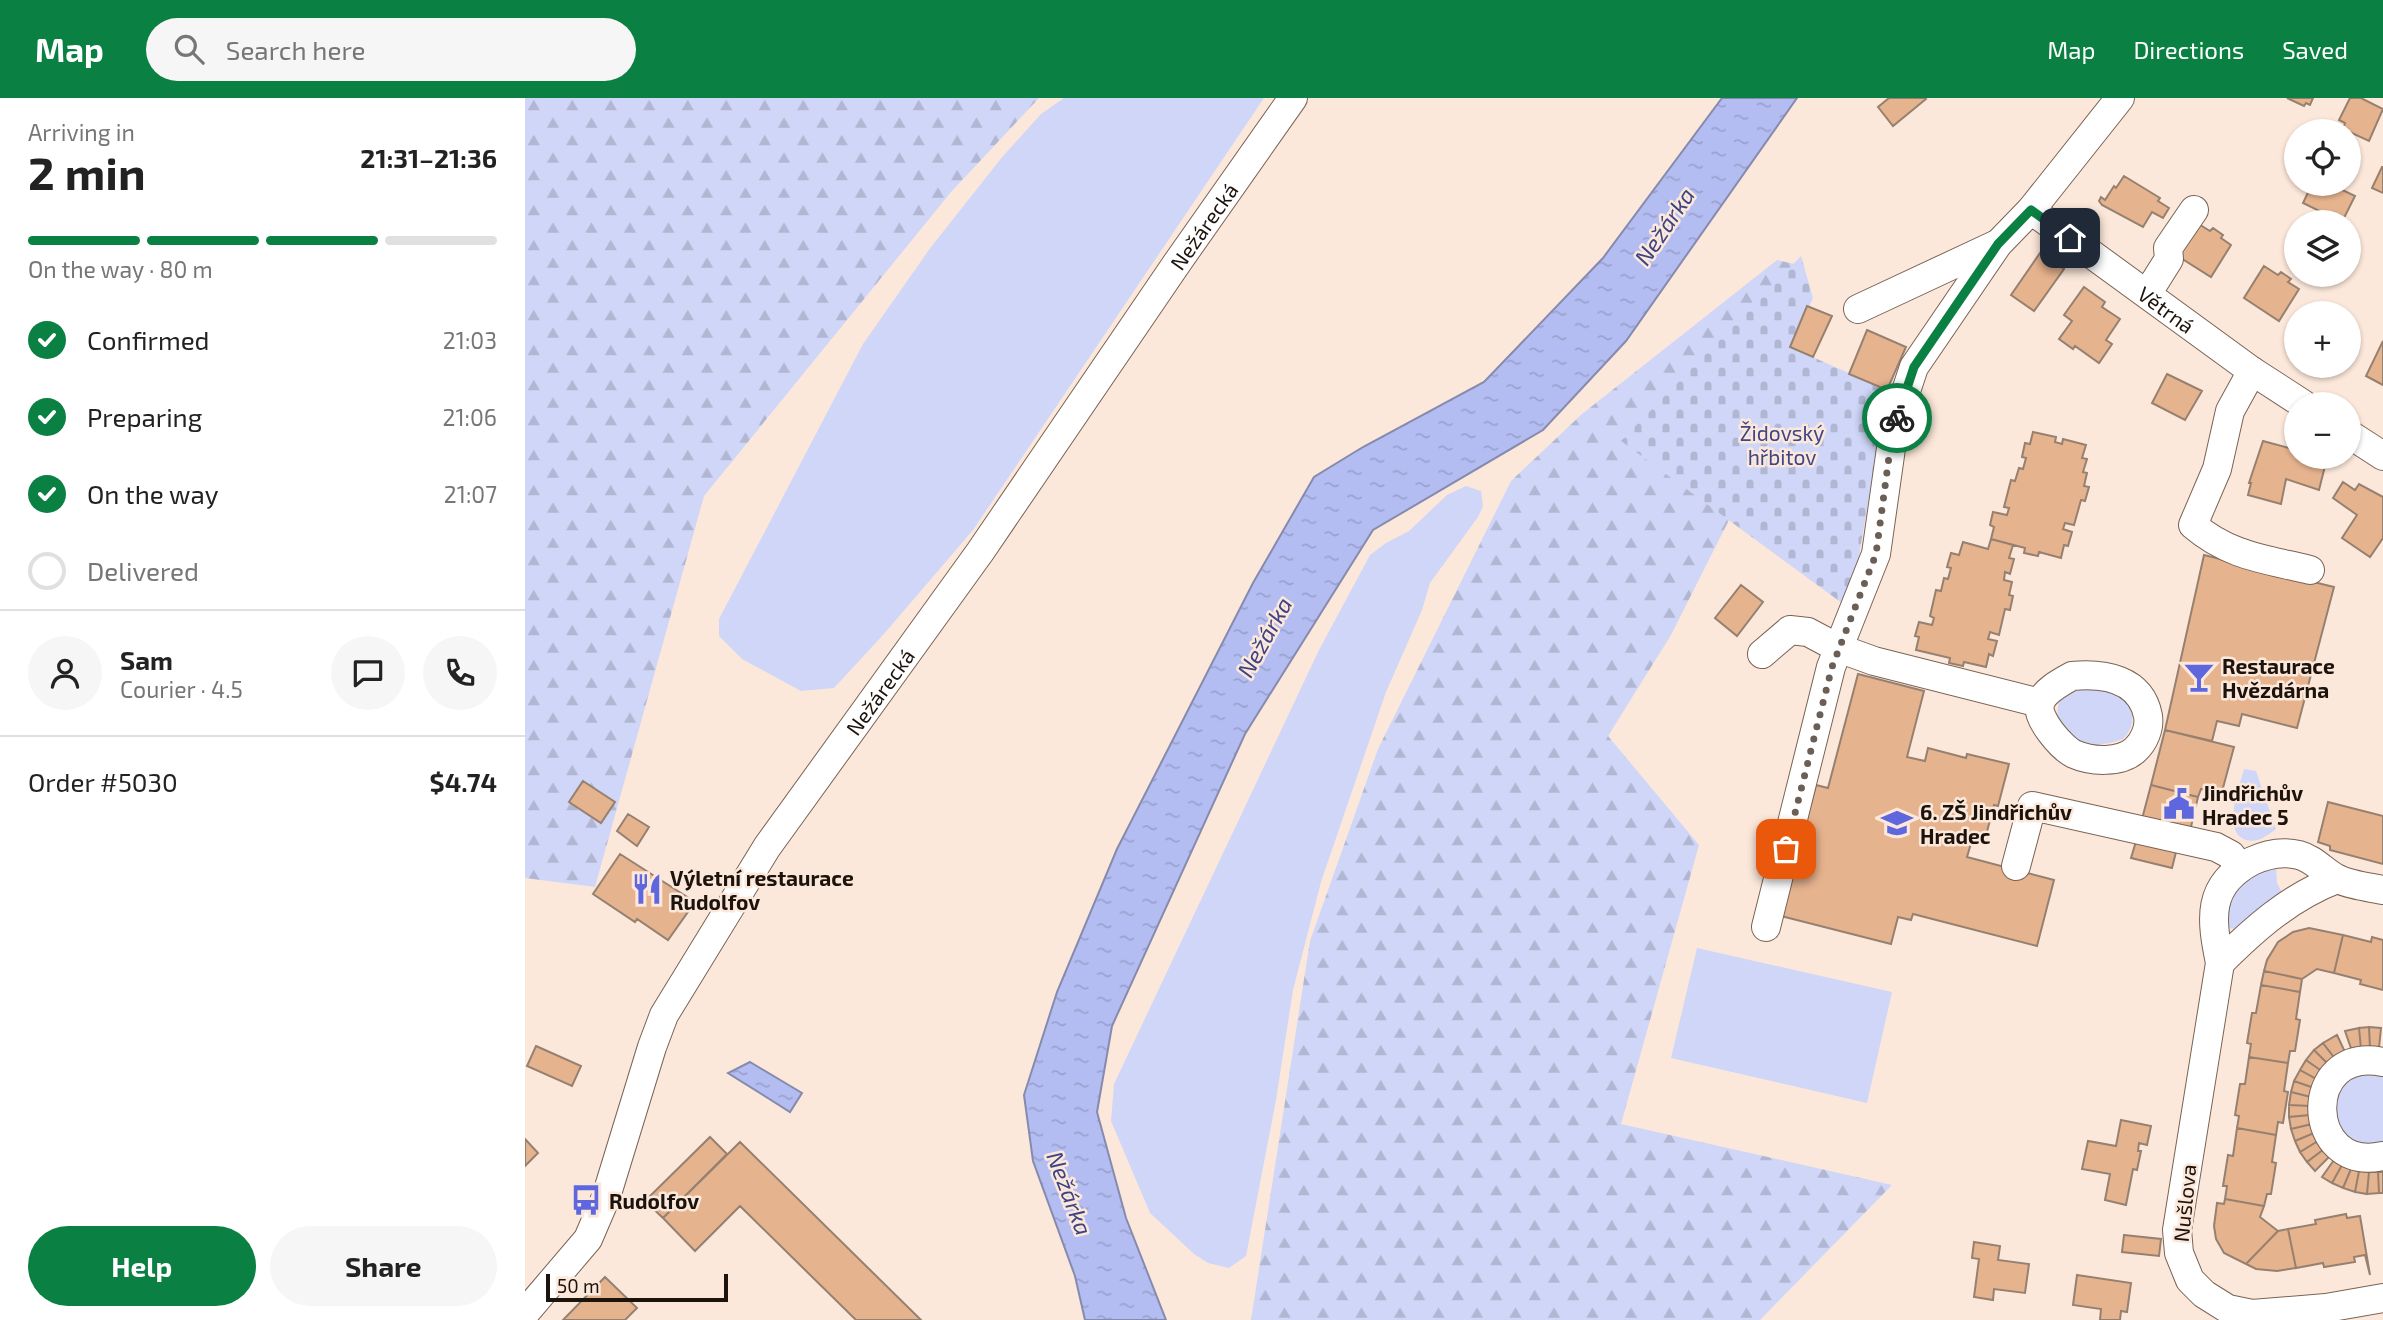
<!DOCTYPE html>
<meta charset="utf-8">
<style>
:root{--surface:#fff;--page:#f6f6f6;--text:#222;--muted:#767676;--line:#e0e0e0;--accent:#0b8043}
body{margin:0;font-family:"Exo 2",sans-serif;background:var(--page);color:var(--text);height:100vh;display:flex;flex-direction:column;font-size:26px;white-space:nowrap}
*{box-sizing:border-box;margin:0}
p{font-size:23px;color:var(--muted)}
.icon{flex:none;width:38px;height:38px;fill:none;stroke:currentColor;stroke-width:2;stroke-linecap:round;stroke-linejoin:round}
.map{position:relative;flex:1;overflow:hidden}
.side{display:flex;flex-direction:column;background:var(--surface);width:525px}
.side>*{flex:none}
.controls{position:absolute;left:1759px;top:21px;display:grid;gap:14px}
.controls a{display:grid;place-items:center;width:77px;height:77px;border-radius:50%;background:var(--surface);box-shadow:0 2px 5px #0004;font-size:35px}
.scale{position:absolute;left:21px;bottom:18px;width:182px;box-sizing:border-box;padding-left:7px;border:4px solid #1c130d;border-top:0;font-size:19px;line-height:24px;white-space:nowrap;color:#1c130d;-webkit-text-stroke:5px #fce8da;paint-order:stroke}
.pin{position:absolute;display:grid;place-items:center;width:60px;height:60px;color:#fff;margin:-30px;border-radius:14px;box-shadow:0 4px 10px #0006}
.courier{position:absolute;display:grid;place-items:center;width:70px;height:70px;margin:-35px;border:5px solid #0b8043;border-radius:50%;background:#fff;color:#222;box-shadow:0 2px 9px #0007}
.head em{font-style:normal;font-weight:700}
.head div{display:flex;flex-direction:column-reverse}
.head{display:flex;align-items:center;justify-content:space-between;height:119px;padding:0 28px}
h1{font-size:46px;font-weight:700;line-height:52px}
.bar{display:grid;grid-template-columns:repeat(4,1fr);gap:10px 7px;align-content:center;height:84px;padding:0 28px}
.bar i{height:9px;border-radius:5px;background:var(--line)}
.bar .selected{background:var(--accent)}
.bar p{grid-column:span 4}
.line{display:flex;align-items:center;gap:18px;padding:0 28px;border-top:2px solid var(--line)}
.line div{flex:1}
.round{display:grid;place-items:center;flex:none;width:74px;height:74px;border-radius:37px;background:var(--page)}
ol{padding:0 28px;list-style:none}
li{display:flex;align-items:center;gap:21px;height:77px}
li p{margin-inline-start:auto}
li .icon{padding:7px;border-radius:50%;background:var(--accent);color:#fff;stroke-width:4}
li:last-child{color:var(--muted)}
li i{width:38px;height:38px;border:4px solid var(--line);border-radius:50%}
.button{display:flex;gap:14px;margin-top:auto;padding:14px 28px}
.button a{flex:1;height:80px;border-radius:42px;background:var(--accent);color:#fff;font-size:28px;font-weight:700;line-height:80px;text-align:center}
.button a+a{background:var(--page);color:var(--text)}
header{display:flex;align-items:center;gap:42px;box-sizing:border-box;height:98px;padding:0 35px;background:var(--accent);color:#fff}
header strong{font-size:33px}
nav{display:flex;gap:38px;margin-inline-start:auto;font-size:24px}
.search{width:490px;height:63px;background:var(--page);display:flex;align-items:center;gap:18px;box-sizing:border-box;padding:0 24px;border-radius:38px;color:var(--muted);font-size:26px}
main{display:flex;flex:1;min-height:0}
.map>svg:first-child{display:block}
.grass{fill:#cfd6f8}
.forest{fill:url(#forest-firs)}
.cemetery{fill:url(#cemetery-stones)}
.water{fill:url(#water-ripples);stroke:#868aad;stroke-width:2}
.building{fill:#e6b38f;stroke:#968070;stroke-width:2}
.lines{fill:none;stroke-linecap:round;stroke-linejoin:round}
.minor-casing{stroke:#796354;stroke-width:30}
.minor{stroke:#fff;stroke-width:28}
.done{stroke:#6a5e55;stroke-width:7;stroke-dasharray:0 12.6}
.route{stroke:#0b8043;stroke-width:9}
.labels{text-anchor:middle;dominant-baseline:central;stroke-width:5;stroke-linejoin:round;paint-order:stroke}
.street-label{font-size:21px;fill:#1c130d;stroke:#fce8da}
.park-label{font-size:21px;fill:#3f4687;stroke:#fce8da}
.poi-label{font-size:21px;font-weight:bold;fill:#1c130d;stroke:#fce8da;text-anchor:start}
.water-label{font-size:23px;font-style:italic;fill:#3d4484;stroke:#fce8da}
</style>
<header>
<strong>Map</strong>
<div class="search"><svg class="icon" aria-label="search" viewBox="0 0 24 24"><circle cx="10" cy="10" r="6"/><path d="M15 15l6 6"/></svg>Search here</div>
<nav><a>Map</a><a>Directions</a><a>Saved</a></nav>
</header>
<main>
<section class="side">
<div class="head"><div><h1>2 min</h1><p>Arriving in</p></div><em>21:31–21:36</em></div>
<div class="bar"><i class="selected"></i><i class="selected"></i><i class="selected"></i><i></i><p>On the way · 80 m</p></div>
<ol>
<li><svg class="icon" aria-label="check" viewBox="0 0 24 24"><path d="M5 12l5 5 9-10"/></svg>Confirmed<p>21:03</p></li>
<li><svg class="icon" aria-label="check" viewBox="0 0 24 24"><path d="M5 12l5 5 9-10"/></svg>Preparing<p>21:06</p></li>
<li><svg class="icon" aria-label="check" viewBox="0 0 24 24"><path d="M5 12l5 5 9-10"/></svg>On the way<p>21:07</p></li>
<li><i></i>Delivered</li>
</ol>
<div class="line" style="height:126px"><a class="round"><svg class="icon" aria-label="person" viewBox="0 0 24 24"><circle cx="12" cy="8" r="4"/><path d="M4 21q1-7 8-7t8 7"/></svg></a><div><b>Sam</b><p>Courier · 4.5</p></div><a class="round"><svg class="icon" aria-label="chat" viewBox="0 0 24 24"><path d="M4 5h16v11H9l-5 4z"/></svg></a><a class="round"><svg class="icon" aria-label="phone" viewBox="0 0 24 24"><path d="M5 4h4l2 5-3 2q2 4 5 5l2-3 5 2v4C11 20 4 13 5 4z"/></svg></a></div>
<div class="line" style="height:91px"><div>Order #5030</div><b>$4.74</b></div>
<div class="button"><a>Help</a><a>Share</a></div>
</section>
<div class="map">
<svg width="1858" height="1222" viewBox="0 0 1858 1222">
<defs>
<pattern id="forest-firs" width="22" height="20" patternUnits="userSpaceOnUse" patternTransform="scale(1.75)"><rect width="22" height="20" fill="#cfd6f8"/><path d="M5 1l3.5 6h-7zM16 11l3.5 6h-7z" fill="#b1b7d3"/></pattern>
<pattern id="cemetery-stones" width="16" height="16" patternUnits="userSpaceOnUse" patternTransform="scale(1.75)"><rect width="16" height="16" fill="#cfd6f8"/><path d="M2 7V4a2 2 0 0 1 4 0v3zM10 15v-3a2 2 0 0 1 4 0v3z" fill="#b1b7d3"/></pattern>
<pattern id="water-ripples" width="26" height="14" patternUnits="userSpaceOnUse" patternTransform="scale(1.75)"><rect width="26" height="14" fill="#b3bdf2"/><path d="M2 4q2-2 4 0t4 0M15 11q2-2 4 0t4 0" fill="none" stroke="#99a2ce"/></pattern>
</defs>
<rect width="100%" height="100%" fill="#fce8da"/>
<path class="grass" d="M539,0H739L448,432L358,537L309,590L276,593L217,561L194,538V521L338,246L406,149L478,58L516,16Z
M941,388L956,393L958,408L953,419L905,485L897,512L861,594L796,784L768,892L751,1002L721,1158L704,1170L683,1165L669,1156L625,1115L586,1023L589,986L794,552L845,457L861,445L884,433L922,397Z
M1570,586L1603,603C1609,618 1610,628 1598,641C1589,644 1580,647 1570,646C1543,644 1521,620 1539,595Z
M1719,671L1731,673L1751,731C1742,738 1733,745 1721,742C1696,735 1715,687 1719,671Z
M1751,766L1752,785L1758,796L1711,831L1703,830C1702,824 1700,815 1701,808C1704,788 1735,774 1751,766Z
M1172,850L1367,894L1342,1005L1146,960Z
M1837,975L1858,976V1048L1831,1046L1813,1028L1810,1002L1816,990L1825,981Z"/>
<path class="forest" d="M0,0H514L426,94L179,398L70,789L0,780Z
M1252,162L1269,166L1097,343L1204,422L1146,537L1083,638L1174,747L1096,1026L1367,1087L1235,1222H726L785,843L853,651L986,383L1057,316Z"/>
<path class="cemetery" d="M1276,158L1288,200L1265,249L1362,292L1325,511L1096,343Z"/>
<path class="water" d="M1197,0H1272L1101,243L1018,332L848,432L720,636L587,928L572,1014L601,1120L641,1222H560L550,1178L508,1063L499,997L532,894L592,751L728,485L789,379L838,349L959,284L1078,160Z
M225,964L277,995L265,1014L203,975Z"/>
<path class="building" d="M1364,0H1400L1401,1L1368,28L1353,9Z
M1762,0H1788L1785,7L1781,5L1779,8Z
M1825,0H1836L1858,11L1844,43L1818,31L1820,25L1814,22Z
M1857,69H1858V95L1847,90Z
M1599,78L1635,100L1633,103L1644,110L1638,120L1627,114L1618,129L1577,107L1574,103L1576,99L1580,102L1589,88L1591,90Z
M1787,86H1805L1830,98L1817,124L1778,105Z
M1672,125L1685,133L1688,130L1698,137L1696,140L1706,147L1686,179L1651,157Z
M1515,155L1539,171L1509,213L1486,197Z
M1739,168L1753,177L1756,174L1766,181L1763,184L1774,191L1754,223L1719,200Z
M1559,189L1580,204L1577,209L1595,221L1581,242L1587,246L1574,265L1550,248L1548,251L1534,241L1547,223L1539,217Z
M1282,208L1307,218L1288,259L1265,249Z
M1824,230L1830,233L1824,245L1829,248L1824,258Z
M1342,232L1381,249L1362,292L1324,276Z
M1858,243V287L1841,278Z
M1642,276L1677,293L1660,322L1627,305Z
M1508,334L1531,339L1530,344L1537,346L1538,341L1561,347L1557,360L1562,361L1558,374L1562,375L1559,388L1564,389L1560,403L1556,402L1549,427L1540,425L1538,431L1547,434L1543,448L1539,447L1536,460L1514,454L1513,458L1499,455L1500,450L1466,441L1469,429L1465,427L1468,414L1482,417L1484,410L1479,409L1486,382L1490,383L1494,370L1498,371L1501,360L1497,359L1500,345L1505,346Z
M1738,343L1771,352V359L1802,360L1794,392L1761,381L1756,406L1723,397L1726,385H1724Z
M1818,384L1830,392L1834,386L1858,399V440L1845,459L1817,440L1832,417L1808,400Z
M1466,441L1488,447L1484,460L1489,461L1485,476L1480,474L1479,482L1487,484L1484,497L1488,498L1485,512L1480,511L1474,537L1465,534L1463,541L1472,543L1468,558L1464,556L1461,569L1439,564L1438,568L1424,565L1425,560L1391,552L1394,539L1390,538L1394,524L1407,527L1409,520L1405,518L1411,492L1416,493L1419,480L1423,481L1426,470L1422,469L1426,455L1434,457L1438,444L1463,451Z
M1679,457L1809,489L1772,630L1717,616L1714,628L1692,623L1687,643L1640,632Z
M1216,487L1238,504L1212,538L1190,520Z
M1333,576L1399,593L1382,659L1400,663L1403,650L1441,660L1442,656L1484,666L1473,708L1469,707L1459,745L1447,742L1442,759L1529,782L1512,848L1388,816L1386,822L1373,819L1366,846L1256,818L1291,687L1303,690Z
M1640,632L1709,649L1695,701L1691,700L1693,695L1676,691L1673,699L1626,687Z
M58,683L90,704L76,725L44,704Z
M1626,687L1673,699L1665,733L1617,721Z
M1803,704L1858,718V766L1805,752V748L1793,744Z
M103,716L124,729L112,748L92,733Z
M1612,740L1652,750L1647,770L1606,760Z
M95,756L170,804L143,842L112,821L110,824L68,796Z
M1784,830L1818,837L1809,875L1792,871L1777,881L1739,873L1742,862L1753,844L1768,834Z
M1818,837L1846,844L1847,839L1858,842V892L1835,886L1836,882L1809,875Z
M1739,873L1777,881L1775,894L1736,887Z
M1736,887L1775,894L1771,921L1775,922L1770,953H1765L1763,965L1724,959L1726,946L1722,945L1727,915H1731Z
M1844,929L1845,950L1836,951L1834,930Z
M1844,929L1856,930L1854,950H1845Z
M1834,930L1836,951L1827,953L1820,933Z
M1812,937L1821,956L1811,962L1798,945Z
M1798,945L1811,962L1804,967L1789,952Z
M11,948L56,968L47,988L2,968Z
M1789,952L1804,967L1798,974L1781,962Z
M1724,959L1763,965L1759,993L1763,994L1758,1025L1753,1024L1751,1037L1712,1030L1714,1018L1710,1017L1715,986H1720Z
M1781,962L1798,974L1793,982L1775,972Z
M1775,972L1793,982L1789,990L1769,983Z
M1769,983L1789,990L1786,999L1766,994Z
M1766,994L1786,999L1785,1008L1764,1007Z
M1764,1007L1785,1008V1017L1764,1019Z
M1785,1017L1787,1026L1766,1031L1764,1019Z
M1596,1022L1626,1028L1622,1047L1614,1045L1613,1053H1616L1612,1072L1608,1071L1601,1107L1580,1102L1585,1076L1557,1071L1563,1043L1591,1048Z
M1787,1026L1789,1035L1770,1043L1766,1031Z
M1712,1030L1751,1037L1747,1064L1751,1065L1746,1096H1742L1739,1108L1700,1101L1702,1088H1698L1703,1057L1708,1058Z
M1789,1035L1793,1043L1775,1054L1770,1043Z
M185,1039L202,1056L138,1120L120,1103Z
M0,1041L13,1055L0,1068Z
M1793,1043L1799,1051L1782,1064L1775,1054Z
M215,1044L396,1222H331L215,1108L170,1153L138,1120Z
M1799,1051L1805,1058L1790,1073L1782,1064Z
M1809,1062L1817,1067L1807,1085L1797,1079Z
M1817,1067L1826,1071L1818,1090L1807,1085Z
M1826,1071L1834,1073L1830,1094L1818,1090Z
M1834,1073L1844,1074L1842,1096L1830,1094Z
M1844,1074H1853L1854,1095L1842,1096Z
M1853,1074H1858V1095H1854Z
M1700,1101L1739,1108L1735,1119L1753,1133L1721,1166L1699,1155L1691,1141L1689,1128L1692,1105L1699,1106Z
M1821,1116L1822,1120L1835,1118L1845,1177L1840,1157L1829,1159L1830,1164L1799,1169L1798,1165L1771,1170L1763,1131L1791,1126L1790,1122Z
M1763,1131L1771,1170L1752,1173L1731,1171L1721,1166L1753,1133Z
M1599,1137L1636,1141L1634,1158L1597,1154Z
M1449,1144L1475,1148L1473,1162L1504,1166L1500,1195L1469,1191L1468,1202L1449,1199L1454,1161L1447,1160Z
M1552,1177L1606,1185L1602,1214L1596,1213L1595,1222H1575L1576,1211L1548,1207Z
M80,1179L112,1210L100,1222H38Z"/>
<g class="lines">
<defs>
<g id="minor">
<path id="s1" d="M1506,112L1727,273L1778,306"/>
<path d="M1622,196L1644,161L1643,150L1669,112"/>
<path d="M1333,211L1470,147"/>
<path d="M1727,273L1705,313L1692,371L1668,427C1704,458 1740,461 1785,472"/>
<path d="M1824,336L1858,358"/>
<path d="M1237,556L1265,532L1283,534L1313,550L1349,563L1515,605"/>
<path d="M1547,578C1579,575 1616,581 1623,618C1625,630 1619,644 1610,652C1596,665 1567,664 1549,656C1537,650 1510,620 1515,605C1519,593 1536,584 1547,578Z"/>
<path d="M1491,768L1507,708L1691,749L1706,757L1714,771"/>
<path d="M1858,792C1843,789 1824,787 1811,780C1798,773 1789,761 1774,757C1758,753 1742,756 1727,763C1681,787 1686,821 1695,865L1652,1132L1654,1155L1665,1182L1679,1196L1703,1211L1727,1216L1801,1210L1858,1200"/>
<path d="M1241,829L1306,569L1351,456L1369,329L1389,269L1473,146L1506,112L1595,0"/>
<path d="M1695,865C1730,830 1765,799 1812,781"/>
<path d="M1858,964C1775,947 1779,1076 1858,1058"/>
<path id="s2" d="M0,1215L63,1141L81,1099L127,949L139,917L242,749L455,454L652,165L768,0"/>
</g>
</defs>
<use href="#minor" class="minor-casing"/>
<use href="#minor" class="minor"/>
</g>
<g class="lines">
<path class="done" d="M1261,751L1307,569L1351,456L1368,329L1372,320"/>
<path class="route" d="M1372,320L1389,269L1473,146L1506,112L1545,140"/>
</g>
<defs>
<symbol id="bar-bare" viewBox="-9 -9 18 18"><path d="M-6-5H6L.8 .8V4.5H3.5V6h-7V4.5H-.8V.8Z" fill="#5f67df" stroke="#fce8da" stroke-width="2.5" paint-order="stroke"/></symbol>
<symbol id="civic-bare" viewBox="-9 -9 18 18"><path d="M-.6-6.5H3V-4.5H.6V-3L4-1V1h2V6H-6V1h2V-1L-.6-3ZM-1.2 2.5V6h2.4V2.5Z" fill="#5f67df" stroke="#fce8da" stroke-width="2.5" paint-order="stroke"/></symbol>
<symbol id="school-bare" viewBox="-9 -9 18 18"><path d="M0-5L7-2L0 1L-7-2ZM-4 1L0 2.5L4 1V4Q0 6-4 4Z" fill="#5f67df" stroke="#fce8da" stroke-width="2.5" paint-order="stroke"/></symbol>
<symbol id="restaurant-bare" viewBox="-9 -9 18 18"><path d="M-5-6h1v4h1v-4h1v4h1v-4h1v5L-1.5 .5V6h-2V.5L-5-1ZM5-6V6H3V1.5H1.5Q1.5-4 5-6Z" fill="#5f67df" stroke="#fce8da" stroke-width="2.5" paint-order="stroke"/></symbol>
<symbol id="bus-bare" viewBox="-9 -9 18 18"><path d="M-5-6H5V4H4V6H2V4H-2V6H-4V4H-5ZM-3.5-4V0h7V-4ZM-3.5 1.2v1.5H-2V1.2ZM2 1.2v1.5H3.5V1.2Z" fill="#5f67df" stroke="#fce8da" stroke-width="2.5" paint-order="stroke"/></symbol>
</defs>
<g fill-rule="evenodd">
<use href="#bar-bare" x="1652" y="557" width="44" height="44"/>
<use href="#civic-bare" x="1632" y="684" width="44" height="44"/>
<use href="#school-bare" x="1350" y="703" width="44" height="44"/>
<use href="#restaurant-bare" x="100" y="769" width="44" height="44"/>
<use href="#bus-bare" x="39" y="1080" width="44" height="44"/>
</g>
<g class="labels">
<g class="street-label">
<text stroke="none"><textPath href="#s2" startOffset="1290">Nežárecká</textPath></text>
<text stroke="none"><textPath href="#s1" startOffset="168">Větrná</textPath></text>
<text stroke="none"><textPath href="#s2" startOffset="723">Nežárecká</textPath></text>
<text transform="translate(1659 1105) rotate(-84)">Nušlova</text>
</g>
<g class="park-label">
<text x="1257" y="334">Židovský<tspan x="1257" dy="24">hřbitov</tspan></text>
</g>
<g class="poi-label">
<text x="1697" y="567">Restaurace<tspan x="1697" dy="24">Hvězdárna</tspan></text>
<text x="1677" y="694">Jindřichův<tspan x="1677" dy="24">Hradec 5</tspan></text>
<text x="1395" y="713">6. ZŠ Jindřichův<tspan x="1395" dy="24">Hradec</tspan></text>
<text x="145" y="779">Výletní restaurace<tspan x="145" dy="24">Rudolfov</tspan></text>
<text x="84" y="1102">Rudolfov</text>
</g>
<g class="water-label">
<text transform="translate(1139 128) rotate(-56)">Nežárka</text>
<text transform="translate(739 539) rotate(-61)">Nežárka</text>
<text transform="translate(545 1095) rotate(69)">Nežárka</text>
</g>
</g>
</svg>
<div class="controls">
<a><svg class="icon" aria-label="locate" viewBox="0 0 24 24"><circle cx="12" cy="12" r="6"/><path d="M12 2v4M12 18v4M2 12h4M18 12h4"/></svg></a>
<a><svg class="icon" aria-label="layers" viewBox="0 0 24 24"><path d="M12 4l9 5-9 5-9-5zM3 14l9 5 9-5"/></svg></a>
<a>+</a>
<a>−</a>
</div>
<div class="scale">50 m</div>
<div class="pin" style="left:1261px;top:751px;background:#ea580c"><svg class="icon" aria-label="bag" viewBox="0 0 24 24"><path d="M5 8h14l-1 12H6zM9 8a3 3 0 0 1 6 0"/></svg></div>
<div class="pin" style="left:1545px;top:140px;background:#1f2937"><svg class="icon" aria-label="home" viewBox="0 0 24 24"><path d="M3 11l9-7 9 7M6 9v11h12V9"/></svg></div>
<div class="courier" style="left:1372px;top:320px"><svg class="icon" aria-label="bike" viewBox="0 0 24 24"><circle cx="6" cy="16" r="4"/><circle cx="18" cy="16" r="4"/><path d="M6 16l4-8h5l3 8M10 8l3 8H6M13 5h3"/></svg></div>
</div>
</main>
